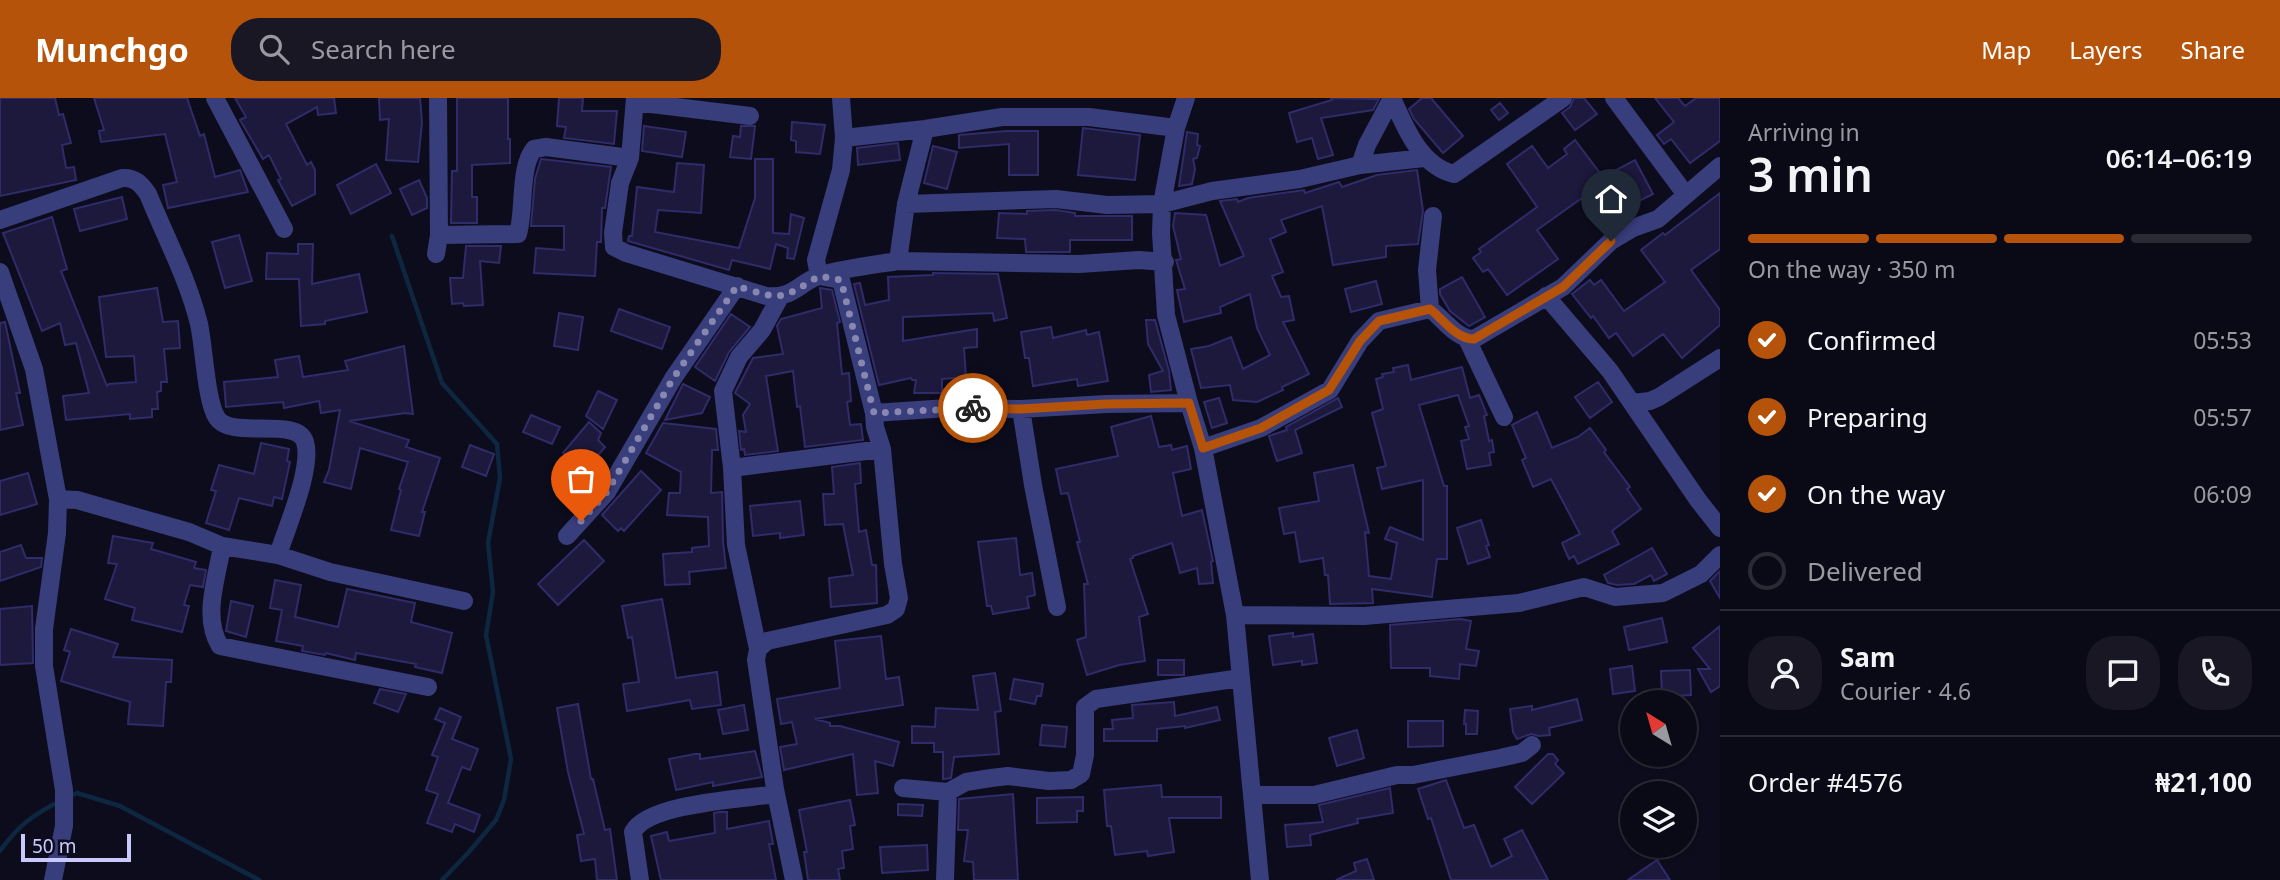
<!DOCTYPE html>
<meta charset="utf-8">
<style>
:root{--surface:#0a0916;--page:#181723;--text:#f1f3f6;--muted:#999aa1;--line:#2a2a35;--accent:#b45309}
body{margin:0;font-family:"Noto Sans",sans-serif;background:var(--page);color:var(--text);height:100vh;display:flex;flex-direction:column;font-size:26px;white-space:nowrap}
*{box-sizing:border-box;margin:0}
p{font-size:23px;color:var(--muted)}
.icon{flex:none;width:38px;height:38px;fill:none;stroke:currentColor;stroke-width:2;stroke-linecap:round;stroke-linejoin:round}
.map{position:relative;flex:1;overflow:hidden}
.side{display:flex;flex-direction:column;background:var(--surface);width:560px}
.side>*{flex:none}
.needle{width:46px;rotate:323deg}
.fabs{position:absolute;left:1620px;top:592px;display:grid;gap:14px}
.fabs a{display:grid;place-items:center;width:77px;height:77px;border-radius:50%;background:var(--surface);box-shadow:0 2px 5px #0004,0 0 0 2px var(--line);font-size:35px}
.scale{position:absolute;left:21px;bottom:18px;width:110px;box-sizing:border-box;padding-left:7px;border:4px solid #c9c9fe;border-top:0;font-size:19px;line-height:24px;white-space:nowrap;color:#c9c9fe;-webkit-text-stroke:5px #0d0c1d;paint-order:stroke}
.pin{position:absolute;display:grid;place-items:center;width:60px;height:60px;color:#fff;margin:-72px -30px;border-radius:50% 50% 50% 0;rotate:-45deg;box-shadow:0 0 7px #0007}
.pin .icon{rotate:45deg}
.courier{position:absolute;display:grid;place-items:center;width:70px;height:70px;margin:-35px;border:5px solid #b45309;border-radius:50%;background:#fff;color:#222;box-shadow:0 2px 9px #0007}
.headline em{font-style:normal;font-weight:600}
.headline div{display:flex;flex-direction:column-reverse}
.headline{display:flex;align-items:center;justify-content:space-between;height:119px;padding:0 28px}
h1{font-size:46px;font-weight:600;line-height:52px}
.bar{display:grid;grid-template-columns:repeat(4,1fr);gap:10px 7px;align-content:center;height:84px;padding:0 28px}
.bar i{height:9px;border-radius:5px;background:var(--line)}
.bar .active{background:var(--accent)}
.bar p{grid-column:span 4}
.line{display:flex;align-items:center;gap:18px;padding:0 28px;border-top:2px solid var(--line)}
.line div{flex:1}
.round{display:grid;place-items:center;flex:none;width:74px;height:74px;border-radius:28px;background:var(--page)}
ol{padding:0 28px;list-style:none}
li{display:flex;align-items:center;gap:21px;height:77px}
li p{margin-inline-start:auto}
li .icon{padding:7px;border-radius:50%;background:var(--accent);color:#fff;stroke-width:4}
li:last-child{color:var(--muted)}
li i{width:38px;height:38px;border:4px solid var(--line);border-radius:50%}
header{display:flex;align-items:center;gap:42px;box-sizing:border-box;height:98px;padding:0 35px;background:var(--accent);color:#fff}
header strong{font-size:33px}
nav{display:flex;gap:38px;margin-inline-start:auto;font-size:24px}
.search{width:490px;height:63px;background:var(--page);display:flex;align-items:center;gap:18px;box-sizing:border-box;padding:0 24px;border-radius:28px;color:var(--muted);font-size:26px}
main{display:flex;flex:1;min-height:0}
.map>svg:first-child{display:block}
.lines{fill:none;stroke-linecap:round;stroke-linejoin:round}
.stream{stroke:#0d2740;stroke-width:4.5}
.building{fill:#1c193d;stroke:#302b69;stroke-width:2}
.street{stroke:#383d7b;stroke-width:18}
.done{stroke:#8787af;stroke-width:7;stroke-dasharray:0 12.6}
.route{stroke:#b45309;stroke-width:9}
</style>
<header>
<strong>Munchgo</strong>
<div class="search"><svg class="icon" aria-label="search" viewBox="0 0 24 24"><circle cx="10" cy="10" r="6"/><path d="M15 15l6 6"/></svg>Search here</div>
<nav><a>Map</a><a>Layers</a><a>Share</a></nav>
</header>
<main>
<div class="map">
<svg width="1720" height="782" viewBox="0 0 1720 782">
<rect width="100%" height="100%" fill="#0d0c1d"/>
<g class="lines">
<path class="stream" d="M392,138L442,285L497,346L500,380L488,445L493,494L486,537L511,661L504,702L496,722L468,755L442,782
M68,699L77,695L120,708L259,782
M0,753C19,727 31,718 60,703"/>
</g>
<path class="building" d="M0,0H55L59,17L63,16L71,45L62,47L66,70L74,69L76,82L0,98Z
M94,0H187L200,38L204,36L215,79L240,72L248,94L168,110L163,87L177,84L165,36L101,44L99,33L104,32Z
M235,0H334L336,15L318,17L317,9L286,26L307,67L311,64L315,72V96L292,108L278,82L281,81L269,57L263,61L240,22L246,19Z
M379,0H420L422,25L418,64L386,62L389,21L380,22Z
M457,0H508V41H510V65L472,67V99H477V125H451L452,73H457Z
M559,0H583L582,13H617L614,46L564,40L566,29L557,28Z
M1331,0L1379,1L1373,12L1321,20L1333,57L1318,61L1312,40L1297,44L1289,15L1332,2Z
M1422,0H1431L1463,38L1443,55L1414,21L1409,11Z
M1574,0H1584L1597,16L1575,32L1562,15L1570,9Z
M1655,0H1678L1685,8L1696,0H1720V43L1690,65L1671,41L1664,46L1657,37L1674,24Z
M1500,5L1508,15L1499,22L1491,12Z
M792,24L825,27L820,56L796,54V43L791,42Z
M644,28L686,34L682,59L642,53Z
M741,28H755L751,61L730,59L733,38L740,39Z
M1083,30L1140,37L1135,82L1078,77Z
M1007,33H1038V77H1009V46L959,50V37Z
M1187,34L1198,36L1197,47L1200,48L1197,60L1193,61L1195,71L1192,86L1179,88Z
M1575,42L1603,79L1635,62L1653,96L1631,107L1625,96L1596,118L1582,100L1537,132L1558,161L1507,197L1488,171L1483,174L1473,160L1481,154L1479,151L1537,109L1507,66L1532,48L1548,70L1567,56L1564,51Z
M898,45L900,62L858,67L857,50Z
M933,48L957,54L947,91L924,85Z
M541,61L611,69L605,110H602L601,144H597L595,178L534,175L536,150L564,152V128H531L535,81Z
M755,61H773V135L789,136L791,116L804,120L794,161L787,160L788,150L776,146L770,171L732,162L729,172L628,143L629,138H632L637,89L674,94L677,65L704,67L701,115L658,112L655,134L739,150L755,100Z
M376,66L391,95L351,116L337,87Z
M1417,72L1423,113L1418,146L1386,148V159L1333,167L1322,108L1281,122L1286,134L1270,141L1283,174L1272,178L1281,199L1289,198L1294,222L1283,224L1309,276L1282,289L1283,292L1257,304L1233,302L1230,287L1201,290L1191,251L1209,248L1231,239L1243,271L1270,257L1257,230L1250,196L1220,209L1221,215L1184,224L1177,192L1185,191L1176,162L1181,161L1173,128L1175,115L1206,117L1220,168L1244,158L1220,103L1237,101L1238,104L1248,100L1304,92L1305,95L1339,84L1342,89L1377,77Z
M419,82L427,100V110L412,117L400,91Z
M1720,95V151L1691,172L1720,212V227L1682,260L1663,236L1633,258L1616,235L1609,240L1593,218L1591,220L1572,196L1590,182L1594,187L1601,182L1624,213L1665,184L1641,152L1663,135L1665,137Z
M122,99L127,121L80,133L74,111Z
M1056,112L1075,115V118H1132V142H1070V154H1026L1025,141L997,140L999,115L1027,116V113Z
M52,119L67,171L61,173L107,288L109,286L136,284L134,258L106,259L99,199L157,190L163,224L178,223L180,250L164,251L167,284H161V293L157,294L158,311H152V319L130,321V316L66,322L63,298L89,295L76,245L65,247L60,225L42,233L3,135Z
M239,137L252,183L225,190L212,144Z
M298,146H313L312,186L359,176L367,214L325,223V226L301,228L299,181H266L267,155L298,156Z
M466,148H501L499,165L480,163L483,207L464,208L463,205L452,206L450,180H463Z
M933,175L998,176L1007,220L994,223L993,215L903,219V243L977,231V249L964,250L966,279L942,281V295H914L916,282H912L911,280L879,287L854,186L860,185L865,207L889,202L888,179L933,177Z
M1462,179L1485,219L1469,228L1450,213L1440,196V191Z
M1376,183L1382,206L1351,214L1345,191Z
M820,190L832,192L840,224L837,225L842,276L849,275L851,303L847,304L850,327L861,326L863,342L805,349L800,308L797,309L793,273L766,278L778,353L745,357L744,351L741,352L739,333L746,334L743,317L750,306L735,295L753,260L783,256L777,228L781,221L822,210Z
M619,211L670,229L662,251L611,233Z
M559,215L583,219L578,252L554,248Z
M731,216L750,229L729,254L715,283L695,269Z
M1146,222H1155L1169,273L1171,292L1151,294L1149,277L1163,273L1148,246Z
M5,224L20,295H16L23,327L0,332V225Z
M1051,229L1053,240L1086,232L1087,237L1099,234L1108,283L1078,288L1077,281L1033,288L1029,260H1025L1021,234Z
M404,248L413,316L405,315L349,323L409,342L406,349L440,360L422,414H425L419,438L391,432L401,392L399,391L408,364L360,350L351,391L324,384L329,372L340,312L321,315L319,303L284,310L283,304L226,309L224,284L278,279L275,262L299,258L303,279L348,272L345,263Z
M1408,267L1411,282L1462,269L1470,300L1479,297L1487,317L1484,318L1489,343L1492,342L1494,354L1489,355L1491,367L1467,371L1461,343L1469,341L1465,329L1469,328L1458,297L1419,307L1444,388H1447V461H1437L1432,499L1372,491L1373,505L1330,506L1328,477H1325L1323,460L1300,464L1295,434L1284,436L1279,410L1319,403L1314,375L1353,367L1369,435L1365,434L1369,478L1391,481L1397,445L1385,441L1390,429L1423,442V382L1382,391L1377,370L1386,368L1372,315L1383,311L1376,281L1383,279L1382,276L1394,274L1393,270Z
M1598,284L1612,304L1590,320L1575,299Z
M683,286L710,299L702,315L665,322Z
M598,293L617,302L603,331L586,318Z
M1219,300L1227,325L1212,330L1204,304Z
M1338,300L1342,309L1295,332L1302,355L1277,363L1269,338L1287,332L1286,329Z
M1537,314L1552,350L1578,339L1590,330L1606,352L1604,354L1630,389L1627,391L1641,411L1612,433L1619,446L1578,466L1574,458L1569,461L1562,445L1580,436L1551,381L1533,389L1522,362L1526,360L1512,327Z
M531,317L560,329L552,346L523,334Z
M1151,318L1159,349L1171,347L1172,352L1187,348L1191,371L1173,375L1182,418L1202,412L1213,463L1211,464L1213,485L1199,486L1197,470L1180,475L1172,445L1133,458V460L1130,461L1148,516L1139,519L1145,563L1119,567L1087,577L1077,542L1086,539L1084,486H1088L1077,444H1080L1068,395L1061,396L1056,371L1118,358L1111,329Z
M589,324L601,335L598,342L605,349L584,374L563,355Z
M663,325L716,331L718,352H712L711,395L722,394L723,443L726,470L689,474L690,486L665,487L663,456L692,454V450L709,448L708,419L667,417L669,395H680L681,374L646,355Z
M261,345L289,351L287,363L290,364L282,401L274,399L272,408L239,400L229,432L206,425L216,393L211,392L219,367L254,376Z
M470,347L494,356L486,378L462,369Z
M860,365L861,385L855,386L859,434L866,432L872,467H876L877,505L831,509L829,480L853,477L843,426L825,427L823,396H834L832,369Z
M641,373L661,392L624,433L621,430L618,433L602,417Z
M28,375L37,406L0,417V383Z
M800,403L804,437L780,440V435L753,438L750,408Z
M1481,422L1489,447L1486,448L1490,459L1468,466L1457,430Z
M113,438L153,445L151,451L196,464L194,470L206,472L203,489L190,487L184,507L189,508L182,534L132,522L135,510L105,501L117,466L108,465Z
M1016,440L1020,477L1032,475L1035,497L1027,499L1029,510L993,516L991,508H987L978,444Z
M584,442L604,463L558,507L538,486Z
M21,447L26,460H42L41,469L0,483V454Z
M1652,450L1667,476L1654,483L1651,477L1634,486L1617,487L1608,485L1604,477Z
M1720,473V500L1710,483Z
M275,482L301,487L295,519L338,529L347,491L415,505L411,524L452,535L442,575L415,569L416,566L356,555L355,562L326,555L325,557L302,553L303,548L276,543L282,512L270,510Z
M662,501L676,580L717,574L721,607L692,611L690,602L627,613L623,586L639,584L632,539L628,540L622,508Z
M231,503L253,508L246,539L226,533Z
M32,508L33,565L0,567V511Z
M1662,520L1667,544L1629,552L1624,529Z
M1461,521L1471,523L1466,551L1479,553L1476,568L1460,566L1459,581L1430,578V570H1391L1390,527Z
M1720,528V588L1711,594L1698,571H1710L1693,550Z
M71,531L118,546L113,559L172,562L171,584H166L163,628L128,626L130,604L61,583L70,554L64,552Z
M1293,535V539L1313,536L1317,565L1302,567V563L1273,567L1269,538Z
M881,538L886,581L899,579L903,607L815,621L830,625V628H840L899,644L893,668L875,663L878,695L857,697L853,656L784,672L780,649L797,646L792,624L781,626L777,601L840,590L835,543Z
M1158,562H1184V577H1158Z
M1632,568L1635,593L1613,596L1610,571Z
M1690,572L1691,597L1662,599L1661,573Z
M995,575L1001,613L995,614L999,656L954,659L951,680L943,681V654H934V645H912V628L935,629L936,610L978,612L973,578Z
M1014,581L1043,586L1041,598H1037L1035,606L1010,601Z
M380,591L406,596L398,614L374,605Z
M1577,601L1582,622L1549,630L1550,637L1539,638L1531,636L1517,641L1513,634L1510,611L1532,608V612Z
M1174,604L1175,618L1217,609L1220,622L1185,630V628L1157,631V643H1104V631H1113L1112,622L1133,620L1132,607Z
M578,606L591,681H593L605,732L610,731L617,782H597L595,761L581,763L577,737L584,736L568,674L557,610Z
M744,607L748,632L723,636L718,612Z
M440,610L461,619L452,641L478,651L470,672L462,669L448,705L480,717L474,734L455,726L452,734L427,725L438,696L426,692L438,659L432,657L445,625L435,621Z
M1465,612L1478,613L1477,636H1466V626H1464Z
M1408,623H1443V648L1408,649Z
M1042,627L1067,629L1065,649L1040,647Z
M1357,632L1364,660L1337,668L1329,640Z
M755,653L762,679L713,688V684L676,692L669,661L695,656H700V661Z
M1548,656H1553L1558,662L1555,666L1564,675L1532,706L1515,689Z
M1446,682L1464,730L1474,727L1491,769L1512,758L1504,741L1522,732L1548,782H1451L1431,720L1428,721L1418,691Z
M1161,687L1162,699H1221V720H1169L1174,754L1148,758L1147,753L1115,757L1111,728H1107L1104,692Z
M1390,690L1393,715L1357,721L1358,725L1310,737L1311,747L1287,749L1285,727L1323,724L1319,707Z
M1013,696L1018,782H974L973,764L964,763L968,732H958L959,701Z
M1083,699V713H1077V724L1037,725V700Z
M850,702L855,727L850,728L853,751L842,753L844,770L838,771L840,782H808L804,754H807L799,712Z
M898,706L923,707L922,718L898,717Z
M719,714H727V731L769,723L773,746H769L776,782H661L651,738L667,734L669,743L715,735L714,715Z
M927,747L928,772L882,775L880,749Z
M1367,761L1374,782H1336L1356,773L1354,765Z
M1657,762L1670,782H1628Z"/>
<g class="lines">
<path class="street" d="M215,0L284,131
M635,0L630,60L620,85L613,135L614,149L626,155L766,198C794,201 799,184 821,177C846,170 873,167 898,163L906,106L925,31
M841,0L844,40
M1186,0L1176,30L1162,106L1161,135L1166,217L1189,305L1203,350L1235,517L1260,782
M1392,0C1405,29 1420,68 1454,76L1563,0
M1614,0L1686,97
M635,4L750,18
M1360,67L1424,60
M906,106L1056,101L1107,107L1162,106L1212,93L1300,81L1360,67L1367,47L1392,0
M1433,118L1427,172L1430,211C1444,221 1456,241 1474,241L1563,189L1611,143L1633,130L1658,121L1720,68
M0,122L122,80C135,79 141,86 148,96C165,138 188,181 199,226C204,248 206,304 217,320C231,342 297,318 305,344C313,370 286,431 278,457
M439,137L518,136C525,112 519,69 534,51L546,49L630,60
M436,156L439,137L438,0
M898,163L1079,166L1139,162L1165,164
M0,174L34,271L58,401L77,402L189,434L222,448L278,457L330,474L464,503
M819,178L816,162L841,72L844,40L925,31L1002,19H1089L1176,30
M1546,198L1610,273L1698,402L1720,430
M1467,241L1504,319
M1632,305L1650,303L1659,299L1720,260
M1021,311L1033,387L1057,509
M874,315L948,310L1021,311L1106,306L1189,305
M1203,350L1261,330L1330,292L1360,243L1379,223L1430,211
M732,370L882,351
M567,438L607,394L674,279L737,188
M222,448C217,480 202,519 220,548L428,589
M1235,517L1364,518L1519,505L1584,489L1615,499L1663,495L1701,476L1720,457
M758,551L736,447L732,370L723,293L739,259L762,232L780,199
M903,690L948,694L966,684L991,680L1008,678L1049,683L1071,682L1081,676L1085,657V609L1096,601L1241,580
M1252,697H1314L1397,677H1413L1500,660L1522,655L1532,647
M53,782L64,728V692L44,568V531L57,435L58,401
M640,782L633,734C648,705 744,701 776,696
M794,782L775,691L756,562L758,551L767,543L887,517L896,511L899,500L893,466L882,351L875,329L874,315L841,182L819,178
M945,782L948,694"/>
</g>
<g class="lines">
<path class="done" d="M581,423L607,394L674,279L737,188C781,202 780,203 819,178L841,182L874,315L973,310"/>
<path class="route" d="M973,310L1021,311L1106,306L1189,305L1203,350L1261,330L1329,292L1360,243L1379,223L1430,211C1443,221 1456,241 1474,241L1563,189L1611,143"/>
</g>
</svg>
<div class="fabs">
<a><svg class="needle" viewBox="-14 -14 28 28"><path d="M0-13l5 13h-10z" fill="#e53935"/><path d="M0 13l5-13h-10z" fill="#999aa1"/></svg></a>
<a><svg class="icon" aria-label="layers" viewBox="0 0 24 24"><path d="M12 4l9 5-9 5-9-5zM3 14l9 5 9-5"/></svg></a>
</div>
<div class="scale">50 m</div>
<div class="pin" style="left:581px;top:423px;background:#ea580c"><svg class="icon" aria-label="bag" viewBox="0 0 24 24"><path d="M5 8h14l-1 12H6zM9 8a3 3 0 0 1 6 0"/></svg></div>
<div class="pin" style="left:1611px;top:143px;background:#1f2937"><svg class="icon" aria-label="home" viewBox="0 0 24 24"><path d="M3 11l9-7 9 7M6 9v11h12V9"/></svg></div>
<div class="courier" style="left:973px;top:310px"><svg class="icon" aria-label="bike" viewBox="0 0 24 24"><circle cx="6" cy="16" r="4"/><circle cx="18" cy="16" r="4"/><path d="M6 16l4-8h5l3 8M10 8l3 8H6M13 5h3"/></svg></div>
</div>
<section class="side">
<div class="headline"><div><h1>3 min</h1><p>Arriving in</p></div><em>06:14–06:19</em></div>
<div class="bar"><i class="active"></i><i class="active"></i><i class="active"></i><i></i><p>On the way · 350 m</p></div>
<ol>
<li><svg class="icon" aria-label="check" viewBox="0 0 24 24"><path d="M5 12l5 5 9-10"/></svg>Confirmed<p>05:53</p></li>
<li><svg class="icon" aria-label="check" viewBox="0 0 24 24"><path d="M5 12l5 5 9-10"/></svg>Preparing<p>05:57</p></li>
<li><svg class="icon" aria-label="check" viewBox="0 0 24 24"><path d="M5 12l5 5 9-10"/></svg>On the way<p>06:09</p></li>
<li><i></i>Delivered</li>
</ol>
<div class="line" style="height:126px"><a class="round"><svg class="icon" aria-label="person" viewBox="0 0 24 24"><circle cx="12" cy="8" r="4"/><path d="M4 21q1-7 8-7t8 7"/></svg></a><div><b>Sam</b><p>Courier · 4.6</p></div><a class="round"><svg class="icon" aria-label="chat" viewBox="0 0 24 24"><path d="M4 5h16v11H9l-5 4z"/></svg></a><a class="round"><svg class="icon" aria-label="phone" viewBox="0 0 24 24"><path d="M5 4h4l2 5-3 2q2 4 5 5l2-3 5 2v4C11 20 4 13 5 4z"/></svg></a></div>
<div class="line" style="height:91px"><div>Order #4576</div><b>₦21,100</b></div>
</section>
</main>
